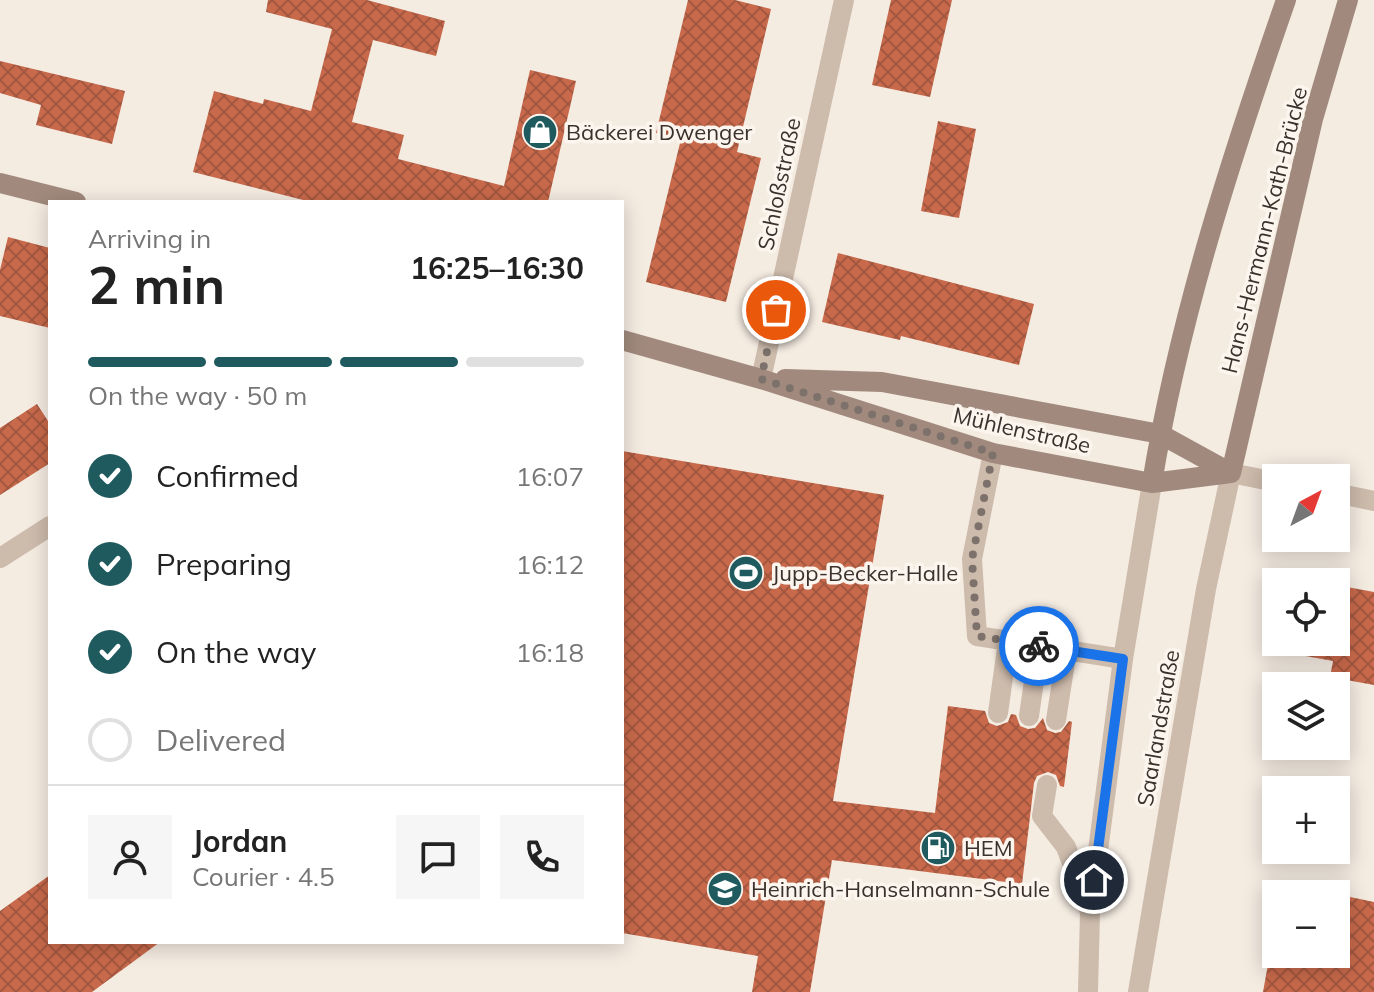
<!DOCTYPE html>
<meta charset="utf-8">
<style>
:root{--surface:#fff;--page:#f6f6f6;--text:#222;--muted:#767676;--line:#e0e0e0;--accent:#1f5a5e}
body{margin:0;font-family:Mulish,sans-serif;background:var(--page);color:var(--text);height:100vh;display:flex;flex-direction:column;font-size:30px;white-space:nowrap}
*{box-sizing:border-box;margin:0}
p{font-size:26px;color:var(--muted)}
.icon{flex:none;width:44px;height:44px;fill:none;stroke:currentColor;stroke-width:2;stroke-linecap:round;stroke-linejoin:round}
.map{position:relative;flex:1;overflow:hidden}
.side{position:absolute;left:48px;top:200px;width:576px;height:744px;display:flex;flex-direction:column;background:var(--surface);border-radius:0px;box-shadow:0 4px 20px #0003}
.side>*{flex:none}
.needle{width:52px;rotate:41deg}
.controls{position:absolute;left:1262px;top:464px;display:grid;gap:16px}
.controls a{display:grid;place-items:center;width:88px;height:88px;border-radius:0px;background:var(--surface);box-shadow:0 4px 20px #0003;font-size:40px}
.pin{position:absolute;display:grid;place-items:center;width:68px;height:68px;color:#fff;margin:-34px;border:4px solid #fff;border-radius:50%;box-shadow:0 2px 8px #0007}
.courier{position:absolute;display:grid;place-items:center;width:80px;height:80px;margin:-40px;border:6px solid #1a73e8;border-radius:50%;background:#fff;color:#222;box-shadow:0 2px 10px #0007}
.head em{font-style:normal;font-weight:700}
.head div{display:flex;flex-direction:column-reverse}
.head{display:flex;align-items:center;justify-content:space-between;height:136px;padding:0 40px}
h1{font-size:52px;font-weight:700;line-height:60px}
.bar{display:grid;grid-template-columns:repeat(4,1fr);gap:12px 8px;align-content:center;height:96px;padding:0 40px}
.bar i{height:10px;border-radius:6px;background:var(--line)}
.bar .current{background:var(--accent)}
.bar p{grid-column:span 4}
.line{display:flex;align-items:center;gap:20px;padding:0 40px;border-top:2px solid var(--line)}
.line div{flex:1}
.round{display:grid;place-items:center;flex:none;width:84px;height:84px;border-radius:0px;background:var(--page)}
ol{padding:0 40px;list-style:none}
li{display:flex;align-items:center;gap:24px;height:88px}
li p{margin-inline-start:auto}
li .icon{padding:8px;border-radius:50%;background:var(--accent);color:#fff;stroke-width:4}
li:last-child{color:var(--muted)}
li i{width:44px;height:44px;border:4px solid var(--line);border-radius:50%}
.map>svg:first-child{display:block}
.building{fill:url(#building-cross-hatch)}
.lines{fill:none;stroke-linecap:round;stroke-linejoin:round}
.service{stroke:#cdbbac;stroke-width:20}
.minor{stroke:#cdbbac;stroke-width:20}
.tertiary{stroke:#cdbbac;stroke-width:20}
.secondary{stroke:#a18a7d;stroke-width:20}
.done{stroke:#7c716b;stroke-width:8;stroke-dasharray:0 14.4}
.route{stroke:#1a73e8;stroke-width:10}
.labels{text-anchor:middle;dominant-baseline:central;stroke-width:7;stroke-linejoin:round;paint-order:stroke}
.poi-label{font-size:22px;fill:#3b302b;stroke:#fbf5ee;text-anchor:start}
.street-label{font-size:22px;fill:#3b302b;stroke:#fbf5ee}
</style>
<div class="map">
<svg width="1374" height="992" viewBox="0 0 1374 992">
<defs>
<pattern id="building-cross-hatch" width="8" height="8" patternUnits="userSpaceOnUse" patternTransform="scale(2)"><rect width="8" height="8" fill="#c8694b"/><path d="M0 0l8 8M0 8l8-8" fill="none" stroke="#a4573f"/></pattern>
</defs>
<rect width="100%" height="100%" fill="#f4ebe1"/>
<path class="building" d="M268,0H367L445,21L436,56L373,40L352,122L404,135L398,159L504,186L530,70L576,81L548,202H311L193,172L214,91L263,104L264,99L311,111L332,29L266,12Z
M688,0H735L771,9L737,152L761,158L726,302L646,282L681,139L656,133Z
M891,0H952L930,97L872,85Z
M0,61L125,91L112,144L36,125L41,105L0,93Z
M938,121L976,129L959,218L921,211Z
M8,237L50,248V328L0,316V270Z
M838,253L1034,304L1019,365L901,336L900,340L822,322Z
M37,404L50,424V463L0,495V428Z
M622,451L884,495L833,801L935,813L948,706L985,711L989,723L997,726L1008,722L1011,714L1016,715L1020,726L1028,729L1035,728L1043,718L1047,730L1055,733L1061,732L1069,721L1072,722L1064,787L1060,786L1056,775L1048,772L1037,776L1034,783L1022,884L832,860L810,992H752L758,956L622,933Z
M1336,585L1374,592V685L1330,677L1333,661L1267,649L1276,603V642H1336Z
M50,875V942H160L92,992H0V911Z
M1336,894L1374,902V992H1263L1276,920V954H1336Z"/>
<g class="lines">
<path class="service" d="M993,453L972,559L977,636L1123,659
M998,713L1008,641
M1029,716L1039,646
M1056,720L1067,650
M1047,785L1042,816L1066,847L1090,912"/>
<path class="minor" d="M761,379L844,0
M1231,473L1276,482
M1336,493L1374,501
M0,558L50,526"/>
<path class="tertiary" d="M1088,992L1090,912L1123,659L1152,483
M1138,992L1206,589L1231,473"/>
<path class="secondary" d="M0,183L76,202
M622,340L761,379L993,453L1152,483L1231,473
M785,379L882,382L1160,434L1231,473
M1231,473L1313,119L1348,0
M1152,483C1179,318 1231,158 1286,0"/>
</g>
<g class="lines">
<path class="done" d="M776,310L761,379L993,453L972,559L977,636L1039,646"/>
<path class="route" d="M1039,646L1123,659L1094,880"/>
</g>
<defs>
<symbol id="shop-disc" viewBox="-11 -11 22 22"><circle r="9.5" fill="#1f5a5e" stroke="#fbf5ee"/><path d="M-5-2.5h2.3a2.7 3.5 0 0 1 5.4 0H5L5.5 6h-11ZM-1.5-2.5h3a1.5 2.3 0 0 0-3 0Z" fill="#fff"/></symbol>
<symbol id="stadium-disc" viewBox="-11 -11 22 22"><circle r="9.5" fill="#1f5a5e" stroke="#fbf5ee"/><path d="M0-5a6.5 5 0 1 0 0 10a6.5 5 0 1 0 0-10ZM-3.5-1.8h7v3.6h-7Z" fill="#fff"/></symbol>
<symbol id="fuel-disc" viewBox="-11 -11 22 22"><circle r="9.5" fill="#1f5a5e" stroke="#fbf5ee"/><path d="M-5.5-6h7V0h2V4h1.3V-2.5L3-4.5l.8-.8L6-3V5H2.5V1h-1V6h-7ZM-4.2-4.7v3.2H.2V-4.7Z" fill="#fff"/></symbol>
<symbol id="school-disc" viewBox="-11 -11 22 22"><circle r="9.5" fill="#1f5a5e" stroke="#fbf5ee"/><path d="M0-5L7-2L0 1L-7-2ZM-4 1L0 2.5L4 1V4Q0 6-4 4Z" fill="#fff"/></symbol>
</defs>
<g fill-rule="evenodd">
<use href="#shop-disc" x="520" y="112" width="40" height="40"/>
<use href="#stadium-disc" x="726" y="553" width="40" height="40"/>
<use href="#fuel-disc" x="918" y="828" width="40" height="40"/>
<use href="#school-disc" x="705" y="869" width="40" height="40"/>
</g>
<g class="labels">
<g class="poi-label">
<text x="566" y="132">Bäckerei Dwenger</text>
<text x="772" y="573">Jupp-Becker-Halle</text>
<text x="964" y="848">HEM</text>
<text x="751" y="889">Heinrich-Hanselmann-Schule</text>
</g>
<g class="street-label">
<text transform="translate(779 184) rotate(-78)">Schloßstraße</text>
<text transform="translate(1264 230) rotate(-76)">Hans-Hermann-Kath-Brücke</text>
<text transform="translate(1022 430) rotate(13)">Mühlenstraße</text>
<text transform="translate(1158 728) rotate(-80)">Saarlandstraße</text>
</g>
</g>
</svg>
<div class="controls">
<a><svg class="needle" viewBox="-14 -14 28 28"><path d="M0-13l5 13h-10z" fill="#e53935"/><path d="M0 13l5-13h-10z" fill="#767676"/></svg></a>
<a><svg class="icon" aria-label="locate" viewBox="0 0 24 24"><circle cx="12" cy="12" r="6"/><path d="M12 2v4M12 18v4M2 12h4M18 12h4"/></svg></a>
<a><svg class="icon" aria-label="layers" viewBox="0 0 24 24"><path d="M12 4l9 5-9 5-9-5zM3 14l9 5 9-5"/></svg></a>
<a>+</a>
<a>−</a>
</div>
<div class="pin" style="left:776px;top:310px;background:#ea580c"><svg class="icon" aria-label="bag" viewBox="0 0 24 24"><path d="M5 8h14l-1 12H6zM9 8a3 3 0 0 1 6 0"/></svg></div>
<div class="pin" style="left:1094px;top:880px;background:#1f2937"><svg class="icon" aria-label="home" viewBox="0 0 24 24"><path d="M3 11l9-7 9 7M6 9v11h12V9"/></svg></div>
<div class="courier" style="left:1039px;top:646px"><svg class="icon" aria-label="bike" viewBox="0 0 24 24"><circle cx="6" cy="16" r="4"/><circle cx="18" cy="16" r="4"/><path d="M6 16l4-8h5l3 8M10 8l3 8H6M13 5h3"/></svg></div>
<section class="side">
<div class="head"><div><h1>2 min</h1><p>Arriving in</p></div><em>16:25–16:30</em></div>
<div class="bar"><i class="current"></i><i class="current"></i><i class="current"></i><i></i><p>On the way · 50 m</p></div>
<ol>
<li><svg class="icon" aria-label="check" viewBox="0 0 24 24"><path d="M5 12l5 5 9-10"/></svg>Confirmed<p>16:07</p></li>
<li><svg class="icon" aria-label="check" viewBox="0 0 24 24"><path d="M5 12l5 5 9-10"/></svg>Preparing<p>16:12</p></li>
<li><svg class="icon" aria-label="check" viewBox="0 0 24 24"><path d="M5 12l5 5 9-10"/></svg>On the way<p>16:18</p></li>
<li><i></i>Delivered</li>
</ol>
<div class="line" style="height:144px"><a class="round"><svg class="icon" aria-label="person" viewBox="0 0 24 24"><circle cx="12" cy="8" r="4"/><path d="M4 21q1-7 8-7t8 7"/></svg></a><div><b>Jordan</b><p>Courier · 4.5</p></div><a class="round"><svg class="icon" aria-label="chat" viewBox="0 0 24 24"><path d="M4 5h16v11H9l-5 4z"/></svg></a><a class="round"><svg class="icon" aria-label="phone" viewBox="0 0 24 24"><path d="M5 4h4l2 5-3 2q2 4 5 5l2-3 5 2v4C11 20 4 13 5 4z"/></svg></a></div>
</section>
</div>
